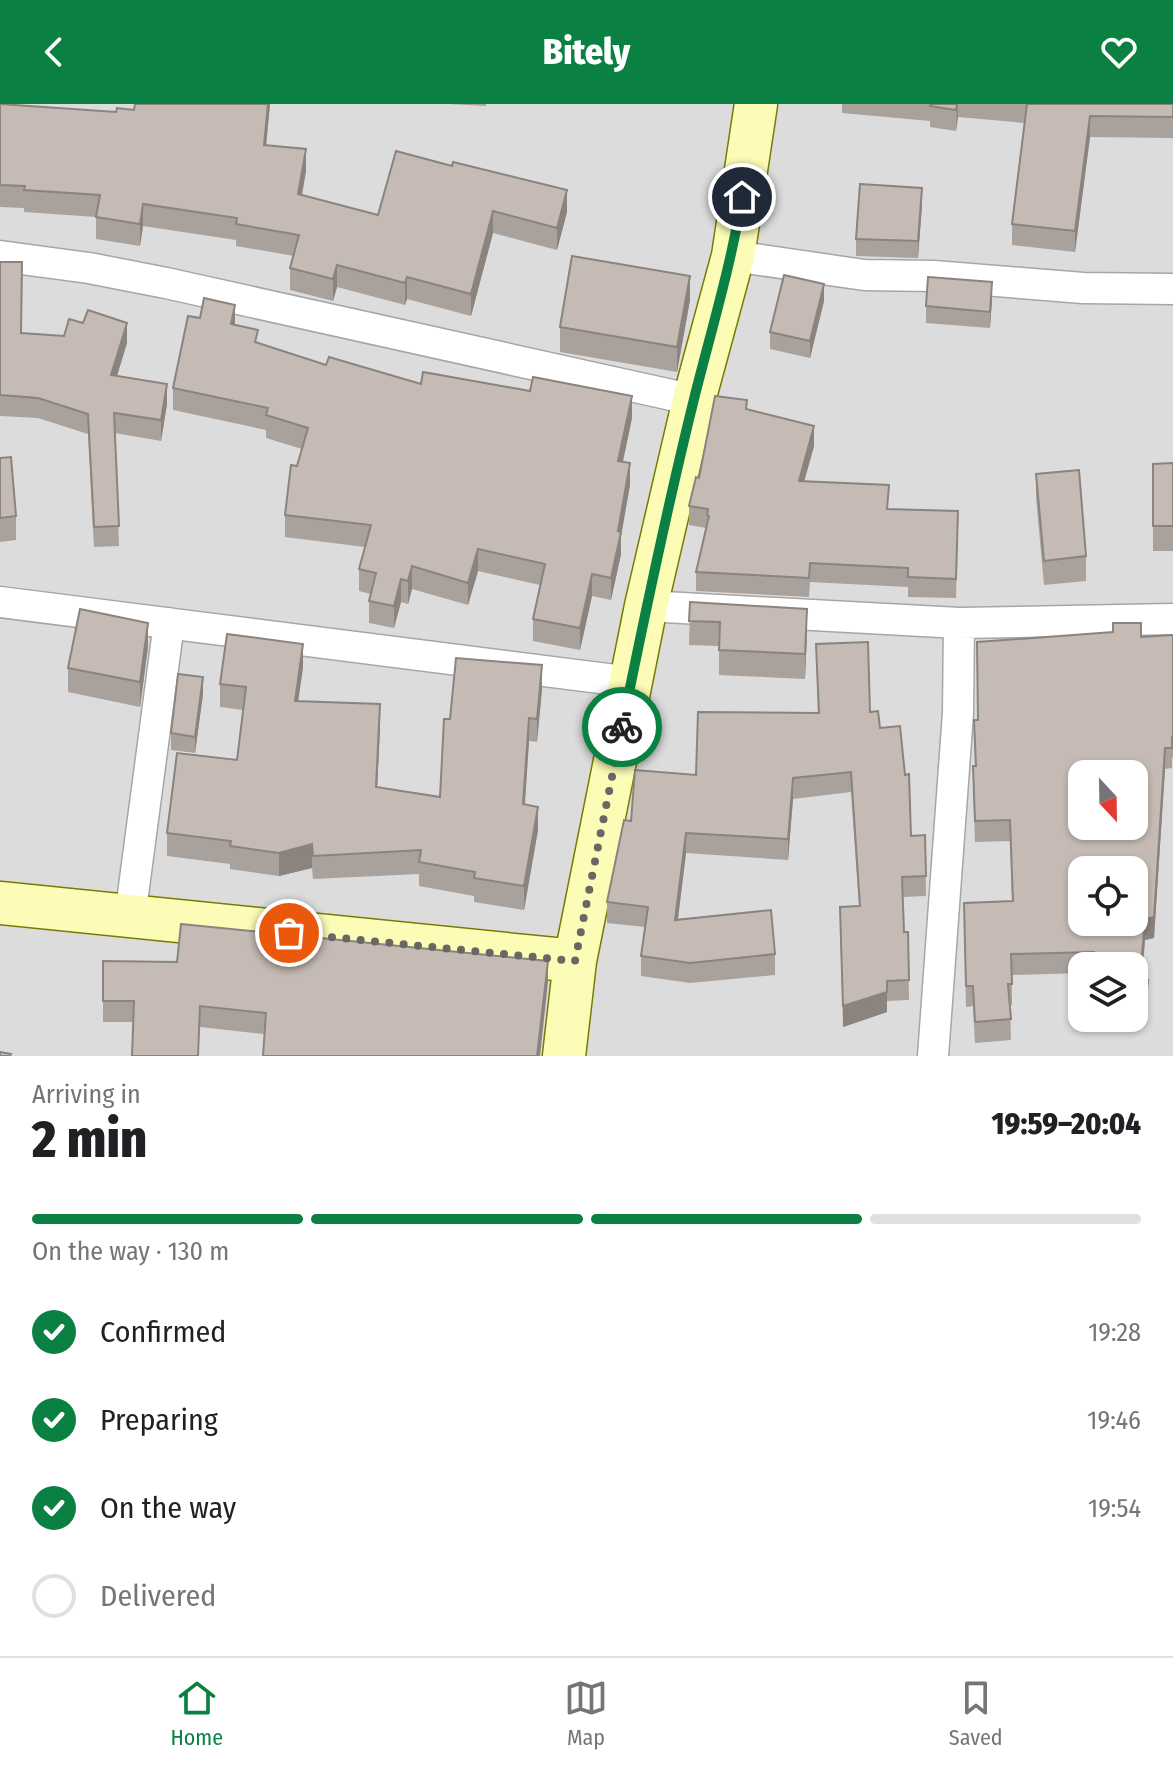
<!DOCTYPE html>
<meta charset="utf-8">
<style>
:root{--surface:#fff;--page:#f2f2f2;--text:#202124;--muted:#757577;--line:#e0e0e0;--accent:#0b8043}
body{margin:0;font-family:"Fira Sans Condensed",sans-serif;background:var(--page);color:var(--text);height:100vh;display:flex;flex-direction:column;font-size:30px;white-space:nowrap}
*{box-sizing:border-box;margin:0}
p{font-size:26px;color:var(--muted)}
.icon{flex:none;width:44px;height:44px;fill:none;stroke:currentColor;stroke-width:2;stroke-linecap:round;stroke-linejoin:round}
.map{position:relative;height:952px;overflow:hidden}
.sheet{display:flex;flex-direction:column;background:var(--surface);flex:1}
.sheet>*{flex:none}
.needle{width:52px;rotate:158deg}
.tools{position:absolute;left:1068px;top:656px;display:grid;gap:16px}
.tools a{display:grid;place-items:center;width:80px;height:80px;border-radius:16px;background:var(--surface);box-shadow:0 2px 6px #0004;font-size:40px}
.pin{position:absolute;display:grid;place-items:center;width:68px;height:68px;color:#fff;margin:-34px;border:4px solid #fff;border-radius:50%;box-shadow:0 2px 8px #0007}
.courier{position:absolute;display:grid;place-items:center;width:80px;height:80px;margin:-40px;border:6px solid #0b8043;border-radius:50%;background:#fff;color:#222;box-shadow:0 2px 10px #0007}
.overview em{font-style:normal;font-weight:800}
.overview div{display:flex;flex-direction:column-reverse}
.overview{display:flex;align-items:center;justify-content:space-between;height:136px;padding:0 32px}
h1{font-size:52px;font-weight:800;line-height:60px}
.bar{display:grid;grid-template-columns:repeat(4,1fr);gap:12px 8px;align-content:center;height:96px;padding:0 32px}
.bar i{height:10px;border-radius:6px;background:var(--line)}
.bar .on{background:var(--accent)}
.bar p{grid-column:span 4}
ol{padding:0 32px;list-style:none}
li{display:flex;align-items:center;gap:24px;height:88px}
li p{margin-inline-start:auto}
li .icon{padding:8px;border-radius:50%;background:var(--accent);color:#fff;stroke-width:4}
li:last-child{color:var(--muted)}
li i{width:44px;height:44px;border:4px solid var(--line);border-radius:50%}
header{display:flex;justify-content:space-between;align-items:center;height:104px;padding:0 32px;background:var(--accent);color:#fff;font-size:36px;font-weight:800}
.menu{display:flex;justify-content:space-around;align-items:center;height:112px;border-top:2px solid var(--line);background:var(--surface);font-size:22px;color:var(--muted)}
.menu a{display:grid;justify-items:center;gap:4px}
.menu .on{color:var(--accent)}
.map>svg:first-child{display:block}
.residential{fill:#dddcdc;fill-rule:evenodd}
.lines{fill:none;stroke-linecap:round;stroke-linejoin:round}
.street-casing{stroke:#a6a6a6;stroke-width:33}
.secondary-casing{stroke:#767c00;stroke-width:45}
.street{stroke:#fff;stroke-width:30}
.secondary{stroke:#fcfcb7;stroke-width:42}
.wall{fill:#a9a19b}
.shaded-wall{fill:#8a837e}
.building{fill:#c5bbb4;stroke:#8a837e;stroke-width:2;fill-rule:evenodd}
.done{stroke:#686764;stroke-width:8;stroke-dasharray:0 14.4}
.route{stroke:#0b8043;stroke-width:10}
</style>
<header><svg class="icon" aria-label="back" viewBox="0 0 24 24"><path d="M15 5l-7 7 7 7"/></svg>Bitely<svg class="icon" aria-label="heart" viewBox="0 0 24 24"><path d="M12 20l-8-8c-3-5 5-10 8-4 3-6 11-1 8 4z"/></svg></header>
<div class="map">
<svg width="1173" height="952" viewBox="0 0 1173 952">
<rect width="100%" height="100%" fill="#f0ece5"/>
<path class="residential" d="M0,0H1173V952H0ZM1082,670H1134V722H1082ZM1082,766H1134V818H1082ZM1082,862H1134V914H1082Z"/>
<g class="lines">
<defs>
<path id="street" d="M0,152L89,164L166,179L694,296
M733,152L864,171L934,172L1083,184L1173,185
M0,498L631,578
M646,502L959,519L1173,515
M130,813L169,519
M933,952L958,609L959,519"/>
<path id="secondary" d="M0,799L575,857
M564,952L575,857L646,502L694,296L733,152L756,0"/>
</defs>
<use href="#street" class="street-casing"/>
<use href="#secondary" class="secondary-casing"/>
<use href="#street" class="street"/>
<use href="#secondary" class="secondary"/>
</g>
<path class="wall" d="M0,0L116,8L270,0L266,42L306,67L302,91L378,111L396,47L567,108L557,146L493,129L471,212L407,195L405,201L337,183L333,197L290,186V164L294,152L236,142V136L143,122L140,142L96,135V113L24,108V104L0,103Z
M448,0H486V2Z
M842,0H1173V34L1090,33L1075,148L1012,141V120L1025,19L958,13L956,27L930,23V17L842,9Z
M922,101L918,154L856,152V135Z
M0,158L21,229L127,239L117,272L167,300L161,337L115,329L119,442L94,443L88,330L38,314L0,312Z
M992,195L990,224L926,219V202Z
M690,196L677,268L560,248V223Z
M824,197L810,254L770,245V228Z
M235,221L258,239L326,261L421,280L632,314L623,358L630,381L621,432V450L611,496L592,492L580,546L533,537V515L540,481L478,467L468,501L412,485L408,500L401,498L394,524L369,519V497L371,490L359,487V465L365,443L285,433V411L302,345L266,334V326L173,306V284Z
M747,306L814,342L804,377L888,405L958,407L956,494L908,493V483L810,478L809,493L696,487V468L706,424L689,421V402L699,374Z
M0,354L16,412V436L0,438Z
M1173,359V447H1153V360Z
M1036,370L1086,452V477L1044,481L1036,394Z
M690,498L807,529L805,575L719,571V542L689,541Z
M1173,531V654H1172V664L1165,665L1154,834L1145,836L1142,874L1148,897L1146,915L1118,922L1091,916V914H1134V862H1082V869L1012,871V901H1010L1011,936L975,939L973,902L966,903L964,820L1012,797L1010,737L975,738L973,683V662H975L974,616H977L1141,533Z
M816,540L870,608L880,624L911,732L925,731L926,792L903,793L904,828H908L909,896L887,897V908L843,923L840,823L859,802L851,688L793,695L788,756L686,749L678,816L775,850V871L690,879L641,872V852L645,823L607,819V798L631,717L696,671L818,609Z
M148,543L140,603L68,588V564Z
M303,563L298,597L380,624L377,684L440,693L450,615L542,585L537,638L529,637L525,701L538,726L524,806L474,798V792L419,782V770L313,775L312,764L279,772L230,765V760L167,752V729L237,656L243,606L220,603V580Z
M203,590L195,649L171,646V629Z
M103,857L548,878L264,930L200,923L133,918H103Z"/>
<path class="shaded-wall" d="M268,0H270L264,63V41Z
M957,0H958V13L956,27Z
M1090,12V33L1075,148V127Z
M306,45V67L298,112V90Z
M922,84V101L918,154V137Z
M567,86V108L557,146V124Z
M143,100V122L140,142V120Z
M493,107V129L471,212V190Z
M337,161V183L333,197V175Z
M690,172V196L677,268V243Z
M407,173V195L405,201V179Z
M992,178V195L990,224V208Z
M824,180V197L810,254V237Z
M235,201V223L231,220Z
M127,219V239L111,291V271Z
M167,280V300L161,337V316Z
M632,292V314L618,379V357Z
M814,322V342L799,396V377Z
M630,359V381L621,432V450L611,496V474Z
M478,445V467L468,501V479Z
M412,462V485L408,500V477Z
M592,470V492L580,546V524Z
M401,475V498L394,524V502Z
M807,505V529L805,575V550Z
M148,519V543L140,603V578Z
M303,540V563L295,620V597Z
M542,561V585L537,638V615Z
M203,573V590L195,649V633Z
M380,600V624L376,707V683Z
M529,614V637L523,724V700Z
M1165,644V665L1154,834L1145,836L1140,895V874L1145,815Z
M793,674V695L788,756V735Z
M538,703V726L524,806V782Z
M686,729V749L675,837V816Z
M312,740V764L279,772V749Z
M548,857V878L540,952H537Z
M1148,876V897L1146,915L1118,922V914H1134V897Z
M887,888V908L843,923V902Z"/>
<path class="building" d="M0,0L116,8L117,4L134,6L135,0H268L264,41L306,45L298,90L378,111L396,47L452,62L453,58L567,86L557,124L493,107L471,190L407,173L405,179L337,161L333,175L290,164L299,131L236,120L237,114L143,100L140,120L96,113L100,91L24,86L25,82L0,81Z
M931,0H957L956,6L930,2Z
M1027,0H1173V13L1090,12L1075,127L1012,120Z
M860,80L922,84L918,137L856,135Z
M572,152L690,172L677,243L560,223Z
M0,158H22L21,229L64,232L69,215L83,219L88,206L127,219L111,271L167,280L161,316L114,309L119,422L94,423L88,310L38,294L0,291Z
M784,171L824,180L810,237L770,228Z
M928,173L992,178L990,208L926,202Z
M204,194L235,201L231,220L258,226L255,238L326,261L329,253L421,280L423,268L530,287L533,273L632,292L618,357L630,359L618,427L621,428L611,474L592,470L580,524L533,515L545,460L478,445L468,479L412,462L408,477L401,475L394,502L369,497L376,469L359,465L371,421L285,411L291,361L297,362L308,324L266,311L268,304L173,284L188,212L200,214Z
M715,292L747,296L746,305L814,322L799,377L889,381L887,405L958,407L956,475L908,473V464L810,459L809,474L696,468L709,412L707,411L708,405L689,402L696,373L699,374Z
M11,353L16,412L0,414V354Z
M1173,359V422H1153V360Z
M1079,366L1086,452L1044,457L1036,370Z
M690,498L807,505L805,550L719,546L720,518L689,517Z
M80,505L148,519L140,578L68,564Z
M1113,519H1141V533L1173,531V633H1172V644H1165L1154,813L1145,815L1140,874L1148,876L1146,894L1134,897V862H1093L1094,848L1011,850L1012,880H1008L1011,915L975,918L973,882H966L964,799L1013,797L1010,716L975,717L973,662H976L974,616H978L977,538L1113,528ZM1082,670H1134V722H1082ZM1082,766H1134V818H1082Z
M227,530L303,540L295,597L380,600L376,683L440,693L444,615H450L456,554L542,561L537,615L529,614L523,700L538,703L524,782L474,774L475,768L419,758L421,746L313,752L312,740L279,749L230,742L231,737L167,729L177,649L237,656L246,583L220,580Z
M868,538L870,608L878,607L880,624L900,622L905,671L909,670L911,732L925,731L926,772L902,773L904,828H908L909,876L887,877V888L843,902L840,803L860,802L851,668L793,674L788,735L686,729L675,816L771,806L775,850L690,859L641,852L648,803L607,798L624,716L631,717L635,666L696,671L698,608L819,609L816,540Z
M178,570L203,573L195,633L171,629Z
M181,820L548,857L537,952H263L266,909L200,902L198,952H132L134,897H103V857L177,858Z
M0,948L11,950L10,952H0Z"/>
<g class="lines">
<path class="done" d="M289,829L575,857L622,623"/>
<path class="route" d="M622,623C644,514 667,404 694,295C711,227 731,162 742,93"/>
</g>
</svg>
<div class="tools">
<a><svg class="needle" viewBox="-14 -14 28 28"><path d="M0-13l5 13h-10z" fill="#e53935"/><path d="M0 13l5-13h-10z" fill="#757577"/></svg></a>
<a><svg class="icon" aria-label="locate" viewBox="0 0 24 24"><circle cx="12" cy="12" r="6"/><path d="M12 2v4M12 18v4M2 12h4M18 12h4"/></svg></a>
<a><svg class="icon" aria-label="layers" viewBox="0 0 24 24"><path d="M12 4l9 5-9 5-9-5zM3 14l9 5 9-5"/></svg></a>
</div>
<div class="pin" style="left:289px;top:829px;background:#ea580c"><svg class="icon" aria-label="bag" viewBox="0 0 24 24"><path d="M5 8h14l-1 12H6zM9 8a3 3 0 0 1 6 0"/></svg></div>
<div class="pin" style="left:742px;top:93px;background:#1f2937"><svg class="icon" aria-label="home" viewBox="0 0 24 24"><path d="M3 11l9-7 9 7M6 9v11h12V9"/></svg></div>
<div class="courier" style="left:622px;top:623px"><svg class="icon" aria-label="bike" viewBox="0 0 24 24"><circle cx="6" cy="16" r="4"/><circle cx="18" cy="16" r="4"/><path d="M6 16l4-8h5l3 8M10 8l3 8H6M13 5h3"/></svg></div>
</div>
<section class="sheet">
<div class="overview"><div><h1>2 min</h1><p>Arriving in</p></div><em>19:59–20:04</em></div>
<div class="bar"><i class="on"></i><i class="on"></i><i class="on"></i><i></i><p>On the way · 130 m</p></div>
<ol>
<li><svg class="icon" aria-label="check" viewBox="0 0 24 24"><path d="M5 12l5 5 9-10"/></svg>Confirmed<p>19:28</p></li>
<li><svg class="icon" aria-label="check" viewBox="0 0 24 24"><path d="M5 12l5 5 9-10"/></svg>Preparing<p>19:46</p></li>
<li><svg class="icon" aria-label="check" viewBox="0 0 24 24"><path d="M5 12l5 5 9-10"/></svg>On the way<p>19:54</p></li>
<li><i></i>Delivered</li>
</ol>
</section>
<nav class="menu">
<a class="on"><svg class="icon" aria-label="home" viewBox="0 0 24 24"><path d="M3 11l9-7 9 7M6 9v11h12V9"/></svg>Home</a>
<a><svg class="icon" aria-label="map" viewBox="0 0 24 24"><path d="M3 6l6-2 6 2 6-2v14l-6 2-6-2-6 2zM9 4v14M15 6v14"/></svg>Map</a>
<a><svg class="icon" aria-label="saved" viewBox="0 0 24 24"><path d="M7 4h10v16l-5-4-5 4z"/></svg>Saved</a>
</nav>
